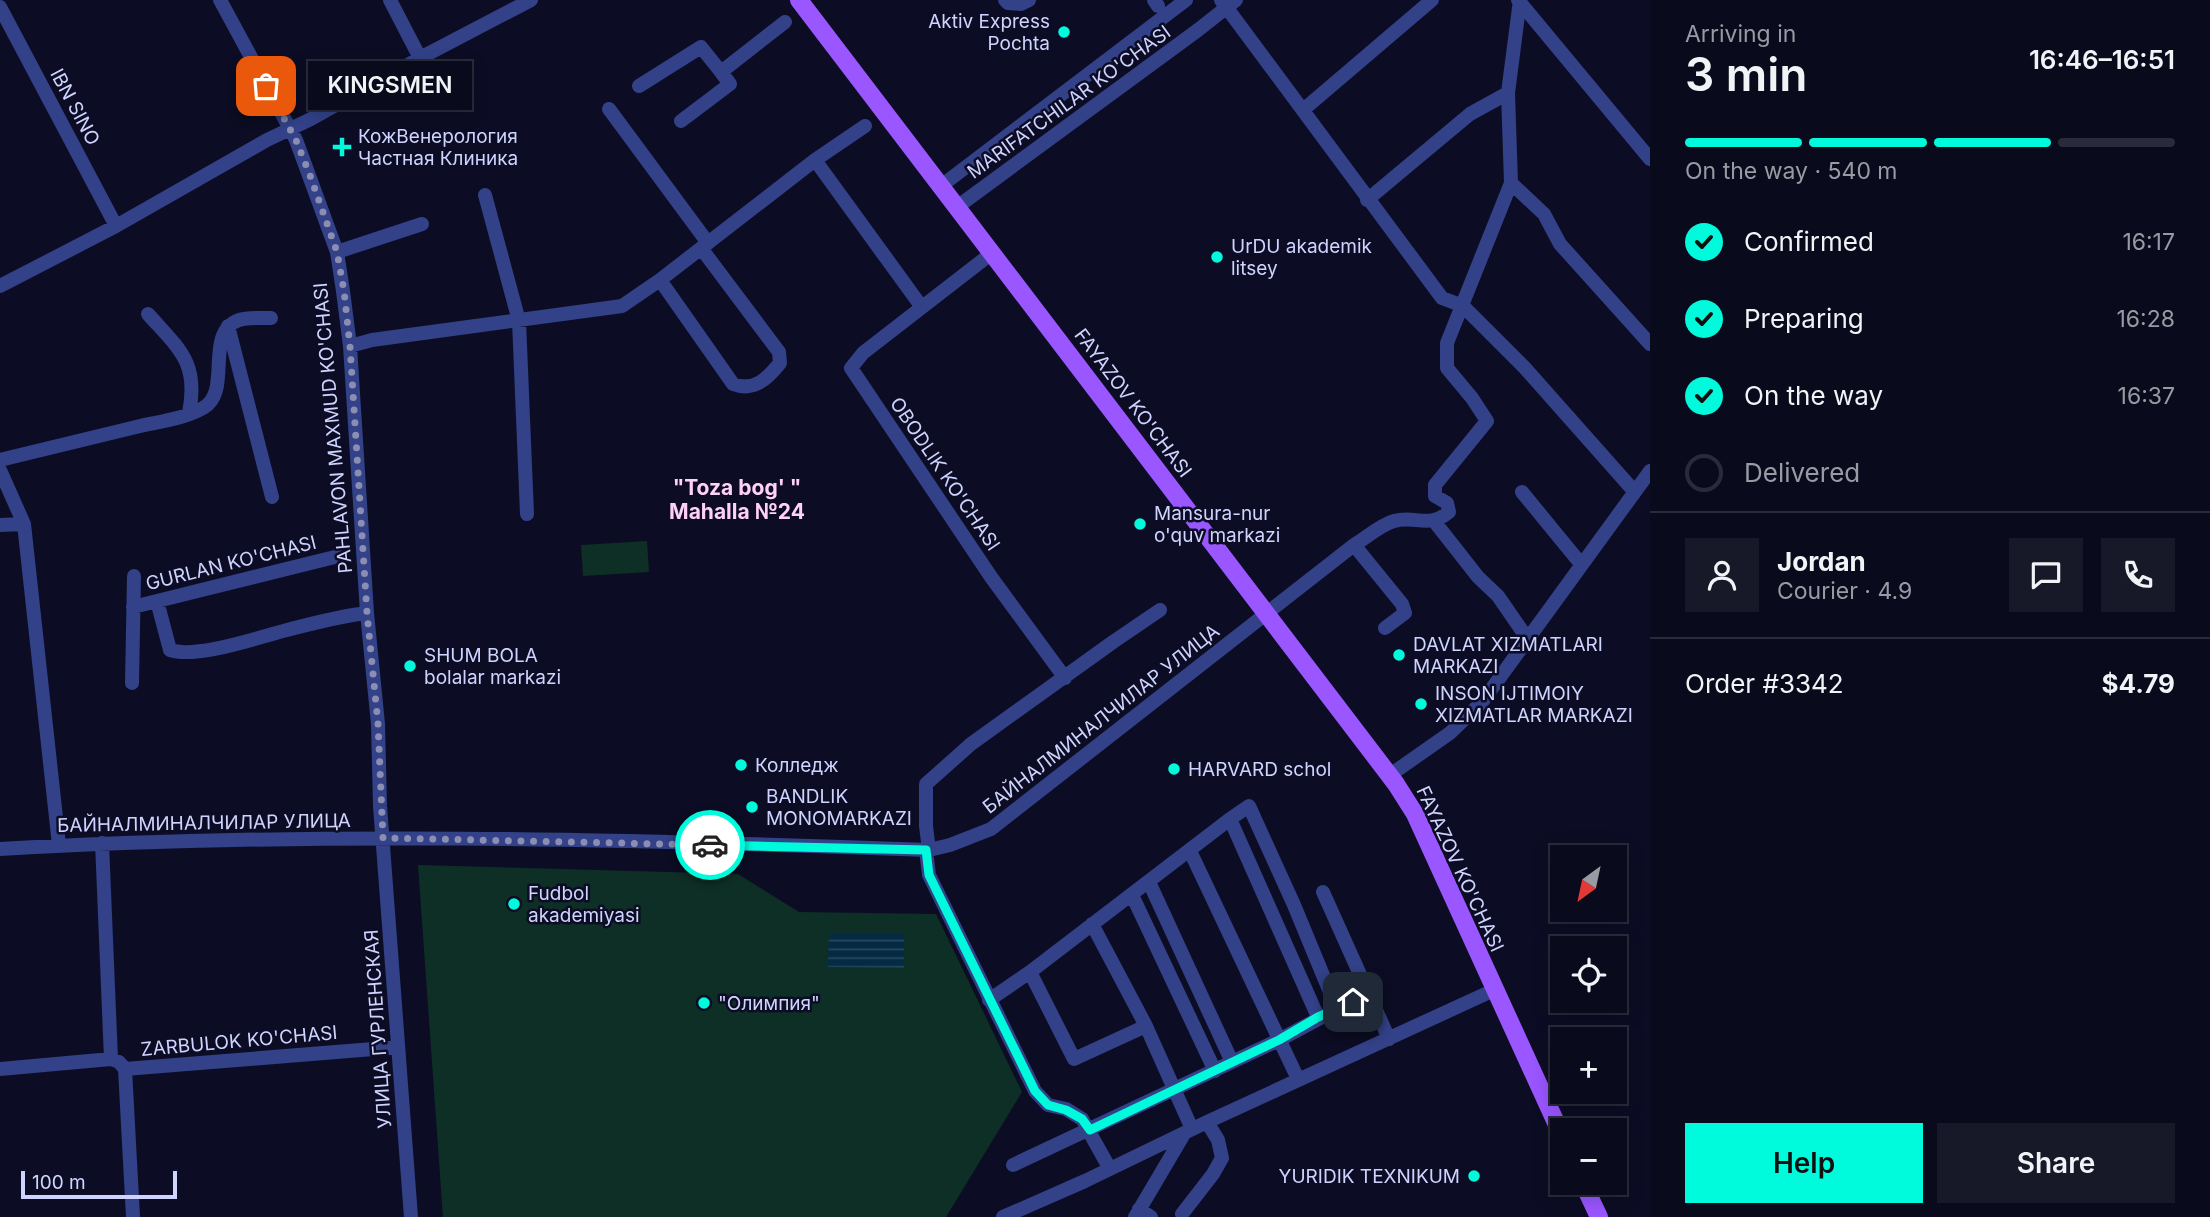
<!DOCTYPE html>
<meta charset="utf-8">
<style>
:root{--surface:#090a1b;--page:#171828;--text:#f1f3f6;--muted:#999aa3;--line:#292b3a;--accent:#00fadc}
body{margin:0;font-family:Inter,sans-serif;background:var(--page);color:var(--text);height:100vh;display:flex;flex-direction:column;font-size:26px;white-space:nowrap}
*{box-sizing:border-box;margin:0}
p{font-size:23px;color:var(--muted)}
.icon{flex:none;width:38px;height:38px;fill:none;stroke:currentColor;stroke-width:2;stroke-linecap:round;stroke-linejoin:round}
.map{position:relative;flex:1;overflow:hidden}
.sheet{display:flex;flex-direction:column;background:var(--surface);width:560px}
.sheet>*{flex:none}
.needle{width:46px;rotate:213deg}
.controls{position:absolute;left:1550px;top:845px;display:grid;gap:14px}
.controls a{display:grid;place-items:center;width:77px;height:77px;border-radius:0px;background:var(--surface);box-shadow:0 4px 18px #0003,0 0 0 2px var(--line);font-size:35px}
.scale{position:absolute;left:21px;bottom:18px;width:156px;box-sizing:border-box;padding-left:7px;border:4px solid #cfd4ff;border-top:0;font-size:19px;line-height:24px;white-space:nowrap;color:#cfd4ff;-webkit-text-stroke:5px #0c0d24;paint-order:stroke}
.pin{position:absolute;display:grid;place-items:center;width:60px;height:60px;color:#fff;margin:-30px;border-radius:14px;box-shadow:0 4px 10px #0006}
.courier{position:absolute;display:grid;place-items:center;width:70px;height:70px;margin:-35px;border:5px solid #00fadc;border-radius:50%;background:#fff;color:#222;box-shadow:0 2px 9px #0007}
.bubble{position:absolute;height:49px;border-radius:0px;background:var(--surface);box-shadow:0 4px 18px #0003,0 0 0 2px var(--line);font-size:23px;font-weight:600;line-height:49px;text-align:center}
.head em{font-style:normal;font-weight:600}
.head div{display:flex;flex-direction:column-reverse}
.head{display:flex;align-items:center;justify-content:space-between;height:119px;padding:0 35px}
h1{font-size:46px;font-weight:600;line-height:52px}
.bar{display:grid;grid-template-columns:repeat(4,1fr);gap:10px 7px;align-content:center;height:84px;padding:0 35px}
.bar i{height:9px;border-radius:5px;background:var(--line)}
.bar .on{background:var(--accent)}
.bar p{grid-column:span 4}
.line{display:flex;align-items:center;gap:18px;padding:0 35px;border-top:2px solid var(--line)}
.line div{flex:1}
.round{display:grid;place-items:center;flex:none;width:74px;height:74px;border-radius:0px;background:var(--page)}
ol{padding:0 35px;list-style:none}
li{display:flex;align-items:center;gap:21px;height:77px}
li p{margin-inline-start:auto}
li .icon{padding:7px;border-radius:50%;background:var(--accent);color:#111;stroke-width:4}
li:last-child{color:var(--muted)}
li i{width:38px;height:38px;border:4px solid var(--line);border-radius:50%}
.action{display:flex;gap:14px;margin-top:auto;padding:14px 35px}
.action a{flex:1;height:80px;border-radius:0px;background:var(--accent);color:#111;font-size:28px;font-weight:600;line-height:80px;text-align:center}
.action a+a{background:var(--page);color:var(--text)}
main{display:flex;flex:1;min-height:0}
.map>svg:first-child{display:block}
.pitch{fill:#0e2f26}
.water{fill:url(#water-rules)}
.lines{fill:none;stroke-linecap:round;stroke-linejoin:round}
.minor{stroke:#324188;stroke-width:14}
.major{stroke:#9a56ff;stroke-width:18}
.done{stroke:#8b8eb2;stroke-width:7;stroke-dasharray:0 12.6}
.route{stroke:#00fadc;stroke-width:9}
.poi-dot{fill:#00fadc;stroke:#0c0d24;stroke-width:2.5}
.labels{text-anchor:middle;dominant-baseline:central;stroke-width:5;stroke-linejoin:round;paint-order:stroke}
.poi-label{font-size:19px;fill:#cfd4ff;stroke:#0c0d24;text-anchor:start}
.street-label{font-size:19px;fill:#cfd4ff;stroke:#0c0d24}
.neighbourhood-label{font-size:21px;font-weight:bold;fill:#ffd1f8;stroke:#0c0d24}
</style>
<main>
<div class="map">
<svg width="1650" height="1217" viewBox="0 0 1650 1217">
<defs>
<pattern id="water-rules" width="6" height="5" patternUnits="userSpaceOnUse" patternTransform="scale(1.75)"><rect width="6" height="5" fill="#042a44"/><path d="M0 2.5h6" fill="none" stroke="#284860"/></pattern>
</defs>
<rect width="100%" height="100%" fill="#0c0d24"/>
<path class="pitch" d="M647,541L649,572L583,576L581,545Z
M418,865L738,874L799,912L936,914L1022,1092L946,1217H443Z"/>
<path class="water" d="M829,934H904V968L828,967Z"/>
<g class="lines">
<path class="minor" d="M220,0L296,140L337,252L343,291L350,346L367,613L378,724L380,806L411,1217
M390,0L420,58
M1005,0L1008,3L1021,4L1029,0
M1154,0L1158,6
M1221,0L1442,298L1463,306L1524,367L1634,491
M1518,0L1650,159
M0,7L116,226
M639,86L701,47L721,72L785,22
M609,109L708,243
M1303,110L1432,0
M681,121L730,84L721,72
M815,160L921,306
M1511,183L1544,214L1560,244L1650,344
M941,186L1186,0
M485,195L519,321L527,514
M1367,200L1470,114L1508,93
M957,207L1198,30L1236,0
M337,252L422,224
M992,253L863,353L851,368L991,577L1065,678
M660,280L733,384C754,392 767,379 780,363L779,352L701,248
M0,286L116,226L267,140L311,119L420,58L531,0
M148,314C179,349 199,362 189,413
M228,326L272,497
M350,346L372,340L622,306L660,280L815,160L865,126
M0,460C45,449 90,438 136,427C157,422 184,419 203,408C233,392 203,333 239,320C248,317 262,318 271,318
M0,470L24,524L59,845
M1522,492L1581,564
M1434,521L1478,577L1498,596L1527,638
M0,525L24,524
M1354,545L1402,604L1405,613L1385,628
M157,601L170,650C197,659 259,637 287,630C314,623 340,616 367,613
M133,607L339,556
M132,683L134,576
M1390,775L1450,733L1482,702L1650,471
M102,843L111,1059
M0,849C309,831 620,839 929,850L950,845L991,829L1354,545C1366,538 1380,525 1394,521C1415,515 1429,529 1449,512L1447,503L1435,496V485L1487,421L1472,398L1447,368V343L1511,183L1508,93L1520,0
M926,850L929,875L1035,1091L1048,1105L1066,1109L1082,1119L1110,1169
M929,850L926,826V784L971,744L1113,642L1160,610
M1190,851L1298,1079
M1149,882L1232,1062
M1323,892L1389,1039
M1132,895L1215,1071
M1092,924L1146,1026L1192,1129
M989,1000L1030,972
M1337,1009L1370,996
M1146,1026L1074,1059L1030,972L1230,819
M0,1069L111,1059L119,1062L125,1069L133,1217
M125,1069L398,1047
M1013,1165L1279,1040L1337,1009L1294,905L1249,806L1230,819L1318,1017
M1139,1209L1151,1217
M1182,1214L1213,1174L1222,1158L1218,1140L1207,1122
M1003,1217L1085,1181L1207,1122L1494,990
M1135,1217L1184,1134"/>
<path class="major" d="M799,0L1396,784L1415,814L1563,1138
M1583,1183L1599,1217"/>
</g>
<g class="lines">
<path class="done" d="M266,86L296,140L311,178L337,252L344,291L350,346L367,613L378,724L383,838L710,845"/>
<path class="route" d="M710,845L926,850L929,875L1035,1091L1048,1105L1066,1110L1082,1119L1090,1130L1279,1040L1318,1017L1353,1002"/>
</g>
<g class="poi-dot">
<circle cx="1064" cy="32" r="7"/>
<path d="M338.5 136.5h7v7h7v7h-7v7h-7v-7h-7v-7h7z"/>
<circle cx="1217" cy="257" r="7"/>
<circle cx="1140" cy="524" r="7"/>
<circle cx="1399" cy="655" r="7"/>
<circle cx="410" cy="666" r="7"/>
<circle cx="1421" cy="704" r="7"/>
<circle cx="741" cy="765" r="7"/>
<circle cx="1174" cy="769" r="7"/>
<circle cx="752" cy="807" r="7"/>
<circle cx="514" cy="904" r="7"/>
<circle cx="704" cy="1003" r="7"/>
<circle cx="1474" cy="1176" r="7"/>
</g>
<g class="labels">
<g class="poi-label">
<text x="1050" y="21" text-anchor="end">Aktiv Express<tspan x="1050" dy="22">Pochta</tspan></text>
<text x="358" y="136">КожВенерология<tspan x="358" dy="22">Частная Клиника</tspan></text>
<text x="1231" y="246">UrDU akademik<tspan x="1231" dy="22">litsey</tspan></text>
<text x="1154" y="513">Mansura-nur<tspan x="1154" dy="22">o'quv markazi</tspan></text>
<text x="1413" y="644">DAVLAT XIZMATLARI<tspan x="1413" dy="22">MARKAZI</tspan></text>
<text x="424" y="655">SHUM BOLA<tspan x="424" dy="22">bolalar markazi</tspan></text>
<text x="1435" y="693">INSON IJTIMOIY<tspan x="1435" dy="22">XIZMATLAR MARKAZI</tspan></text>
<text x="755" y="765">Колледж</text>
<text x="1188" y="769">HARVARD schol</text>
<text x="766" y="796">BANDLIK<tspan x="766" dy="22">MONOMARKAZI</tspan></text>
<text x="528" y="893">Fudbol<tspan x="528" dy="22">akademiyasi</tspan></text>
<text x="718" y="1003">"Олимпия"</text>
<text x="1460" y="1176" text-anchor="end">YURIDIK TEXNIKUM</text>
</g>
<g class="street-label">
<text transform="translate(1069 102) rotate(-36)">MARIFATCHILAR KO'CHASI</text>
<text transform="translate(75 107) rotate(62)">IBN SINO</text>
<text transform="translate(1133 403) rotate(53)">FAYAZOV KO'CHASI</text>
<text transform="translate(333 428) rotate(-95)">PAHLAVON MAXMUD KO'CHASI</text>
<text transform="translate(945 474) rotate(56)">OBODLIK KO'CHASI</text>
<text transform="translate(231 563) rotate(-14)">GURLAN KO'CHASI</text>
<text transform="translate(1101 719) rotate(-38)">БАЙНАЛМИНАЛЧИЛАР УЛИЦА</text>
<text transform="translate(204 823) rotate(-1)">БАЙНАЛМИНАЛЧИЛАР УЛИЦА</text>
<text transform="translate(1460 869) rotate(65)">FAYAZOV KO'CHASI</text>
<text transform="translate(378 1029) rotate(-94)">УЛИЦА ГУРЛЕНСКАЯ</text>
<text transform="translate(239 1041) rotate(-5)">ZARBULOK KO'CHASI</text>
</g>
<g class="neighbourhood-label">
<text x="737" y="487">"Toza bog' "<tspan x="737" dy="24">Mahalla №24</tspan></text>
</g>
</g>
</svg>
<div class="controls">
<a><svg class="needle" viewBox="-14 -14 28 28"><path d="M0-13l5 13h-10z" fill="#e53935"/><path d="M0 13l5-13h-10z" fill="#999aa3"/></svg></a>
<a><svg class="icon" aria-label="locate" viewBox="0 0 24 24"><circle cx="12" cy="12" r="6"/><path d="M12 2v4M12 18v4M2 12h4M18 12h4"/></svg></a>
<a>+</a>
<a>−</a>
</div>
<div class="scale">100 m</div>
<div class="pin" style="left:266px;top:86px;background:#ea580c"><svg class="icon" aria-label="bag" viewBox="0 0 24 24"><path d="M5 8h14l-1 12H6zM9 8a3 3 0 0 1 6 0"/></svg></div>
<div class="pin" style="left:1353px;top:1002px;background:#1f2937"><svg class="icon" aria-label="home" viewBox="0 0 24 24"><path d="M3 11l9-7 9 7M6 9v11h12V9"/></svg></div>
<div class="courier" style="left:710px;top:845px"><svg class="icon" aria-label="car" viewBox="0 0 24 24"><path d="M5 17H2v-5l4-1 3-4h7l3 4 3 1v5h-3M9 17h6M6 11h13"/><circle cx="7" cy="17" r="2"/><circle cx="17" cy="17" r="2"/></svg></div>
<div class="bubble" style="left:308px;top:61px;width:164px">KINGSMEN</div>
</div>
<section class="sheet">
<div class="head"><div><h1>3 min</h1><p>Arriving in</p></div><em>16:46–16:51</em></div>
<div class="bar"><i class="on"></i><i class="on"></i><i class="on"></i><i></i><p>On the way · 540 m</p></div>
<ol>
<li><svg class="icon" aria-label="check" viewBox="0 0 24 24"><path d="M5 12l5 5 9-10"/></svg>Confirmed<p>16:17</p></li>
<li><svg class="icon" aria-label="check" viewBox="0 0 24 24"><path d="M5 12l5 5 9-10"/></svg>Preparing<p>16:28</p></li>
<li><svg class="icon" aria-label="check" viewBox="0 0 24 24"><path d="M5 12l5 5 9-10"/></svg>On the way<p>16:37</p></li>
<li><i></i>Delivered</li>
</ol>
<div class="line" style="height:126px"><a class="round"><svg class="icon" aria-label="person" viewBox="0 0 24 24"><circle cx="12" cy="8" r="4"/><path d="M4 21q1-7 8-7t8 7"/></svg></a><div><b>Jordan</b><p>Courier · 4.9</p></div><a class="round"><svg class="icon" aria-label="chat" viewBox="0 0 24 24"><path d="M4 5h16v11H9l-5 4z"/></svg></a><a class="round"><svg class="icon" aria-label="phone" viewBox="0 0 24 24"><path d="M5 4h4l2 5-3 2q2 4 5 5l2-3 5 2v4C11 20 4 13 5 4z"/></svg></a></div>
<div class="line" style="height:91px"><div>Order #3342</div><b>$4.79</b></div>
<div class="action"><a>Help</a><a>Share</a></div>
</section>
</main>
